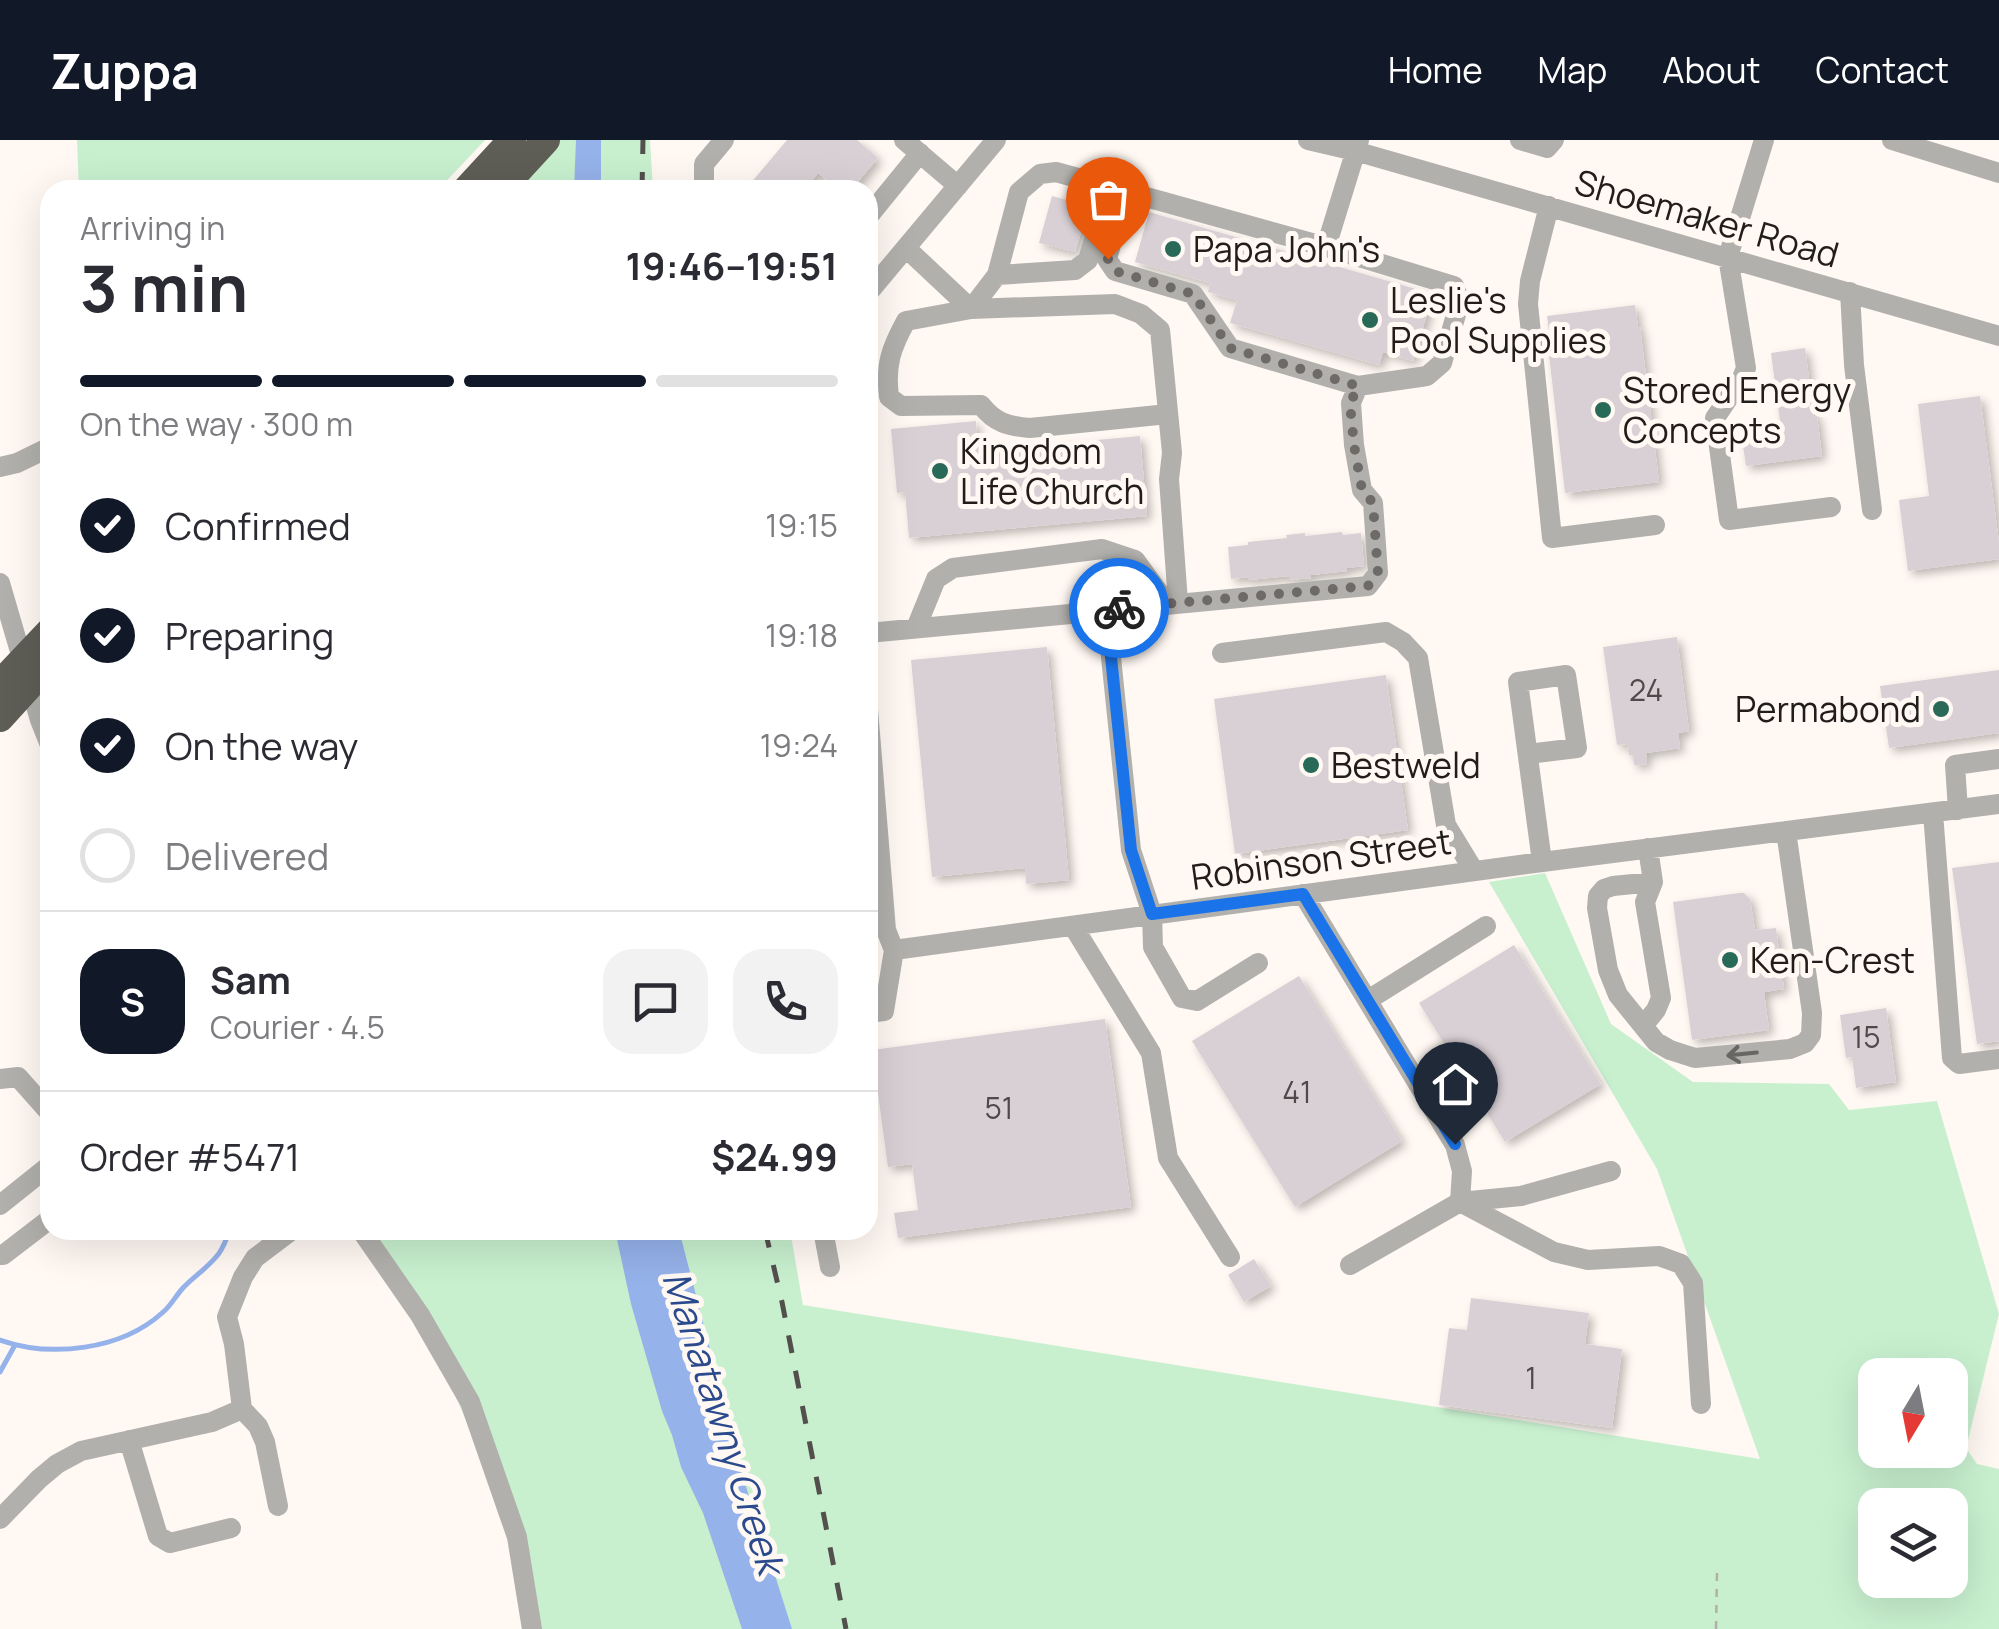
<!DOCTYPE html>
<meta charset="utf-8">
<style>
:root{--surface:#fff;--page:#f2f2f3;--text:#2b2b33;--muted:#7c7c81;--line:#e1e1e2;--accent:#111827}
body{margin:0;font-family:Manrope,sans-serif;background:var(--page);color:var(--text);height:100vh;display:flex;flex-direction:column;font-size:38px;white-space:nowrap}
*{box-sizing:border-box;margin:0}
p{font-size:32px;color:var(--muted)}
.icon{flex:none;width:55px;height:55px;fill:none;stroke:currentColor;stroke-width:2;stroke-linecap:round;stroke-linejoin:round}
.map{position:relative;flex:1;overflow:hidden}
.details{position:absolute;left:40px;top:40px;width:838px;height:1060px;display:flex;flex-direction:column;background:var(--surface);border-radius:30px;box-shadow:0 10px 40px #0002}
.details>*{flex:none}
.needle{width:65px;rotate:190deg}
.controls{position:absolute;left:1858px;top:1218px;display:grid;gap:20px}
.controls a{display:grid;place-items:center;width:110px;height:110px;border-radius:20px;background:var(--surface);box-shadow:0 10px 40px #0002;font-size:50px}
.pin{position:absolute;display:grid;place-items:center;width:85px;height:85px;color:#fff;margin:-102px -42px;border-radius:50% 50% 50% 0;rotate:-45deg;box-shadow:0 0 10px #0007}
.pin .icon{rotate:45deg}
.courier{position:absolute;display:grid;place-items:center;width:100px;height:100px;margin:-50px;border:8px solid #1a73e8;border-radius:50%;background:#fff;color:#222;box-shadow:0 2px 12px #0007}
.head em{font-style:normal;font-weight:700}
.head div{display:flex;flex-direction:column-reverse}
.head{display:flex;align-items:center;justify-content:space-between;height:170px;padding:0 40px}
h1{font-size:65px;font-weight:700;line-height:75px}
.bar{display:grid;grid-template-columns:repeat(4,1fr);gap:15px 10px;align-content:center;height:120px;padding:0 40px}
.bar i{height:12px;border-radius:8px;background:var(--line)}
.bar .current{background:var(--accent)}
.bar p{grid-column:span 4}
.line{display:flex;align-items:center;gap:25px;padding:0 40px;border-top:2px solid var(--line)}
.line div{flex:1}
.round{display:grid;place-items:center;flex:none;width:105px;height:105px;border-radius:30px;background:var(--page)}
ol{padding:0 40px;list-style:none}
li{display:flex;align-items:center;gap:30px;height:110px}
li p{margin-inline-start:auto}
li .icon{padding:10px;border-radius:50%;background:var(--accent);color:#fff;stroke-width:4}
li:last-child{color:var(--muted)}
li i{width:55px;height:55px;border:5px solid var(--line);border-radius:50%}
header{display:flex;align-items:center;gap:60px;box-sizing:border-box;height:140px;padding:0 50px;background:var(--accent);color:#fff}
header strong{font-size:48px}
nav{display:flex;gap:55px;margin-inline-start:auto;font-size:35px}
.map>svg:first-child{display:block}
.green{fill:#c8f0cf;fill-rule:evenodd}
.water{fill:#95b2ea}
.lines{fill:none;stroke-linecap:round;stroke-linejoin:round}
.stream{stroke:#95b2ea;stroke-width:5}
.building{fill:#d9d0d5;filter:url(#shadow)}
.path{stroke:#b4aeaa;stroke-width:2.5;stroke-dasharray:8 8;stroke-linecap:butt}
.minor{stroke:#b1b0ac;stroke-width:20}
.highway{stroke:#5f5e56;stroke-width:28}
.rail{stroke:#534f4d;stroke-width:5;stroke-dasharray:18 18;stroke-linecap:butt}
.highway-bridge{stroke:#5f5e56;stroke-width:28}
.oneway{stroke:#686664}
.done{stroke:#6e6a67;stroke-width:10;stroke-dasharray:0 18}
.route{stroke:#1a73e8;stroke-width:12}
.poi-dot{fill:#296958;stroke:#fff8f3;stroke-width:4}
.labels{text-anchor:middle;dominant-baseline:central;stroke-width:10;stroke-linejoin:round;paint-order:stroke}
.number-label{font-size:30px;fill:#4e4a4a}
.street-label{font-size:35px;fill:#201d1b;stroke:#fff8f3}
.poi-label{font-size:35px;fill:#201d1b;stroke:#fff8f3;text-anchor:start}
.water-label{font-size:38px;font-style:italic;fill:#2b4a8d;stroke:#fff8f3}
</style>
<header>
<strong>Zuppa</strong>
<nav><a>Home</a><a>Map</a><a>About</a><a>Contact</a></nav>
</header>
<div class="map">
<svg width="1999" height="1489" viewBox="0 0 1999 1489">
<defs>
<filter id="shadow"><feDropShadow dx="4.5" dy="4.5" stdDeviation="5" flood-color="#0004"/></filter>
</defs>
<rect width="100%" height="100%" fill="#fff8f3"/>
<path class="green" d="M77,0H485L438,50H79Z
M552,0H650L653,50H508Z
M1545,733L1611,884L1693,942L1829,944L1849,970L1937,961L1999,1174L1966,1308L1977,1324L1999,1329V1489H533L517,1397L420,1175L360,1090H790L803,1165L1760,1319L1657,1029L1489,742ZM1875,1235H1950V1310H1875ZM1875,1365H1950V1440H1875Z"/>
<path class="water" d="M576,0H601V50H574Z
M615,1090H679L742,1332L762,1403L773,1429L792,1489H742L703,1373L681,1327L672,1295L662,1271L631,1164Z"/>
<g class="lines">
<path class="stream" d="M0,1200C51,1218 121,1210 162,1173C170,1167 175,1157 182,1149C192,1138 206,1129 216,1117C223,1110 226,1099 230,1090
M0,1232L15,1205"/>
</g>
<path class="building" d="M787,0H857L878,18L851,50H840L818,33L804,50H745Z
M1052,56L1089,66L1075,112L1039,103Z
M1149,72L1433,154L1413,221L1383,212L1379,225L1230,183L1237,160L1208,152L1210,143L1135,122Z
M1635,165L1638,188L1640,187L1659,342L1565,353L1547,198H1550L1547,176Z
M1805,208L1814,277L1817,276L1822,316L1746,326L1740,286L1780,281L1771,213Z
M1980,256L1999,403V419L1908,431L1899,360L1929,356L1918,264Z
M976,281L978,311L1140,296L1147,376L909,398L905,352L897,353L891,289Z
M1342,392L1343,395L1361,393L1364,426L1347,428V431L1311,435V438L1289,440V436L1248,440V437L1231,439L1228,407L1248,405V402L1287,398L1286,395L1305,393V396Z
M1677,497L1689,591L1678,593L1680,608L1646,613L1647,624L1634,625L1633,615H1629L1627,604L1617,605L1603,507Z
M1047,507L1069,740L1026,744L1025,728L932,737L911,520Z
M1999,530V593L1889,608L1880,546Z
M1386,535L1408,690L1235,714L1214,559Z
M1999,722V901L1977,904L1952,728Z
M1739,753H1744L1750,759L1755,790L1776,788L1784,849L1764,852L1769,890L1692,900L1673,762Z
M1514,805L1601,944L1505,1002L1419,863Z
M1299,836L1402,1001L1295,1067L1192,901Z
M1886,868L1896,942L1856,948L1852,917L1846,918L1840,875Z
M1105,879L1131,1067L898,1098L894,1073L918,1070L912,1024L888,1027L872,910Z
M1254,1119L1271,1146L1244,1162L1228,1135Z
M1471,1158L1589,1173L1585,1204L1622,1209L1612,1288L1439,1265L1449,1188L1467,1190Z"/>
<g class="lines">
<path class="path" d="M1716,1489L1717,1433"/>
<path class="minor" d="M904,0L958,46
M1308,0L1355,11L1999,196
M1520,0L1547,8L1554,0
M1764,0L1728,117L1746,228L1742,238L1715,278L1729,380L1831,367
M1892,0L1999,33
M704,50V24L724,0
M1126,52L1107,119L1115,131L1193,154L1230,208L1358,246
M1549,66L1530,141L1528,164L1552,398L1655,385
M868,77L920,13
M906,108L971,169L1115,164L1141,174L1160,190L1172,313L1169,339L1178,462
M997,135L1075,130L1088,120L1109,47
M1850,152L1854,225L1872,370
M868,153L996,0
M1168,274L1030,288C1008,286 995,283 981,265L901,266L889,257C885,225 891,208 906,181L971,169L997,135L1019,52L1040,34L1056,32L1326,107L1359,0
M0,327L17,323L50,307
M0,443L40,580L50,605
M1106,469L1131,710L1152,774L1153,807L1182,858L1197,861L1258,823
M916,488L936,439L953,428L1102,409L1135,420L1167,464
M868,493L1368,446L1378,433L1373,363L1362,350L1354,305L1351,263L1358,246L1427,236L1442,223L1460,161L1454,146L1326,107
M1222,513L1386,492L1403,502L1418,518L1446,685L1474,731
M868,569L886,790L894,810L1542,722L1999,664
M1528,614L1577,608L1566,535L1518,542L1542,722
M1958,670L1955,625L1999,619
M1933,673L1952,918L1959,924L1999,919
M1653,742L1613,746L1604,749L1598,756L1597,768L1608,830L1618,855L1656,902L1670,910L1695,918L1790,909L1805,903L1811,895L1812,873L1786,691
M1303,754L1455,1005L1462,1031L1460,1062
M1073,786L1151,913L1168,1018L1230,1117
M1368,860L1486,786
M868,873L884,871L894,810
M1643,886L1656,870L1661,858L1645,762L1653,742L1648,708
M0,939L18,937L50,973
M1460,1062L1554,1112L1588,1120L1659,1116L1681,1124L1693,1143L1701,1264
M0,1065L50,1025
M361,1090L420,1175L470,1262L517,1397L532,1489
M823,1090L830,1127
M0,1115H3L50,1079
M1350,1125L1460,1062L1521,1056L1611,1031
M242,1269L258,1286L265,1302L278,1366
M129,1300L158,1396L170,1403L231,1388
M0,1379L39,1339L57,1324L81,1311L212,1282L242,1269L234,1204L227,1177L243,1137L255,1118L292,1090"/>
<path class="highway" d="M466,50L512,0
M500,50L546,0"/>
<path class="rail" d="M642,50L643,0
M765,1090L782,1162L846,1489"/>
<path class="highway-bridge" d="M0,544L50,491
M0,578L50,523"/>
</g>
<defs><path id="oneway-shaft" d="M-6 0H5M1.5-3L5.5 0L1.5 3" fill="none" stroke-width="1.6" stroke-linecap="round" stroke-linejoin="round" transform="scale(2.5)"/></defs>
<use class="oneway" href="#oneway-shaft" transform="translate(1742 914) rotate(174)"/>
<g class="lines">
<path class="done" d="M1108,119L1115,131L1193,154L1230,208L1358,246L1350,264L1354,305L1362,350L1373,363L1378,434L1368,446L1119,468"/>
<path class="route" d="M1119,468L1106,469L1131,710L1152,774L1303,754L1455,1004"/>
</g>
<g class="poi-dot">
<circle cx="1173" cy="109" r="10"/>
<circle cx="1370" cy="180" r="10"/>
<circle cx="1603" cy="270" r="10"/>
<circle cx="940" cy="331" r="10"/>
<circle cx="1941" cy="569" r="10"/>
<circle cx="1311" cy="625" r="10"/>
<circle cx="1730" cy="820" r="10"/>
</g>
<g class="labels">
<g class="number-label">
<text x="1646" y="549">24</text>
<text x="1866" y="896">15</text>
<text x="1297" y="951">41</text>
<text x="999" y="967">51</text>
<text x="1531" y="1237">1</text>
</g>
<g class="street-label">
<text transform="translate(1707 78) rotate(16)">Shoemaker Road</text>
<text transform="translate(1321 719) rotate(-8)">Robinson Street</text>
</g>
<g class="poi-label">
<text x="1193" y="109">Papa John's</text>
<text x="1390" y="160">Leslie's<tspan x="1390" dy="40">Pool Supplies</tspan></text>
<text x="1623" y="250">Stored Energy<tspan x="1623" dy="40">Concepts</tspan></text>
<text x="960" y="311">Kingdom<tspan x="960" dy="40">Life Church</tspan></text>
<text x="1921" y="569" text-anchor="end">Permabond</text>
<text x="1331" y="625">Bestweld</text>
<text x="1750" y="820">Ken-Crest</text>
</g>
<g class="water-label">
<text transform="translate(725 1282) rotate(72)">Manatawny Creek</text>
</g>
</g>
</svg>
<div class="controls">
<a><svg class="needle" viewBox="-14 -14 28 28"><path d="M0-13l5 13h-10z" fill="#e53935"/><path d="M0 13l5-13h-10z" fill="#7c7c81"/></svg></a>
<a><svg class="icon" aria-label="layers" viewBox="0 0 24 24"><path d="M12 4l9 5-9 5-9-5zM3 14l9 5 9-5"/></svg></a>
</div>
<div class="pin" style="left:1108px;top:119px;background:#ea580c"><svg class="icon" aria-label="bag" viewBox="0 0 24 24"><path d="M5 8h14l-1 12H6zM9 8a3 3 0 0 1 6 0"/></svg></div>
<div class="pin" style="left:1455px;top:1004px;background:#1f2937"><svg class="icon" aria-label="home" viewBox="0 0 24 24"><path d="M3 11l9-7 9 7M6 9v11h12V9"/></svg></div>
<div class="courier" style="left:1119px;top:468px"><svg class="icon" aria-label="bike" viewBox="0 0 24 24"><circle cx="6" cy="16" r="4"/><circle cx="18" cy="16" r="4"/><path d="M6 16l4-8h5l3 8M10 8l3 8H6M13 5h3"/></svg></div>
<section class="details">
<div class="head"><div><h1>3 min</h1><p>Arriving in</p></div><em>19:46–19:51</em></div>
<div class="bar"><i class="current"></i><i class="current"></i><i class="current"></i><i></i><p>On the way · 300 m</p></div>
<ol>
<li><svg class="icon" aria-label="check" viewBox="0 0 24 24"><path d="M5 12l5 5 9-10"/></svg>Confirmed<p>19:15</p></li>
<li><svg class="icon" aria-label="check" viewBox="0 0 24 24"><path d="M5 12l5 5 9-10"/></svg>Preparing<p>19:18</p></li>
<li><svg class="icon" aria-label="check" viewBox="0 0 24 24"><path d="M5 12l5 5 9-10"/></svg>On the way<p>19:24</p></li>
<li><i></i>Delivered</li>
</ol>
<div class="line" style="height:180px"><b class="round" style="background:var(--accent);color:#fff">S</b><div><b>Sam</b><p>Courier · 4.5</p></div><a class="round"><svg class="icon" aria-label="chat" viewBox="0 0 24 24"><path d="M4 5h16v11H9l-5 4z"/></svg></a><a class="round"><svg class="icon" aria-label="phone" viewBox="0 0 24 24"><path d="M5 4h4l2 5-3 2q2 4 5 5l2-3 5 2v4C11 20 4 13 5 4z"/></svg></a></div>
<div class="line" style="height:130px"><div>Order #5471</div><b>$24.99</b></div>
</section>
</div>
